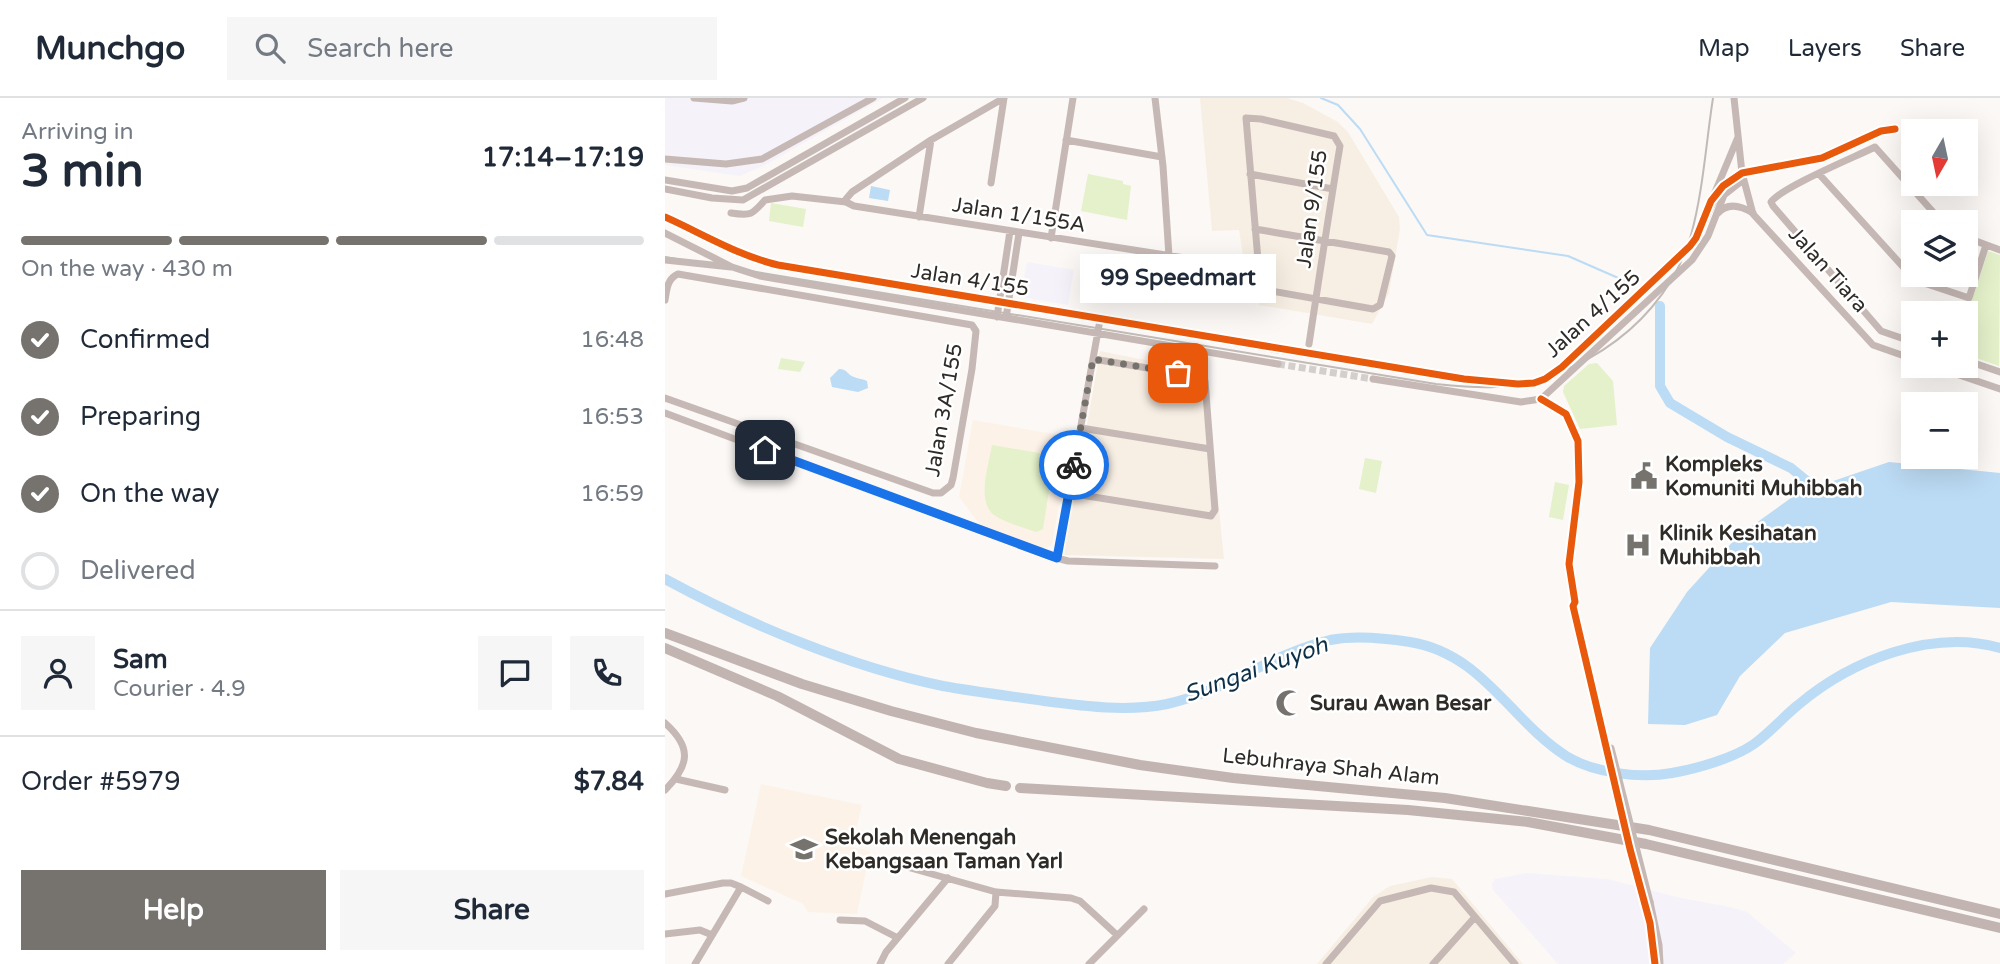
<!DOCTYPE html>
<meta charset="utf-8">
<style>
:root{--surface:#fff;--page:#f6f6f7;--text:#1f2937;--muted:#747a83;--line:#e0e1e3;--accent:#76736f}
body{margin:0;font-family:"Varela Round",sans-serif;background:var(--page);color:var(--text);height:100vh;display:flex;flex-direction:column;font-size:26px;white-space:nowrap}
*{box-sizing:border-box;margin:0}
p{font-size:23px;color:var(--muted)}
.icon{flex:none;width:38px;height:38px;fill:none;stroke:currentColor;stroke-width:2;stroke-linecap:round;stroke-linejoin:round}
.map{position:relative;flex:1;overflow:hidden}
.side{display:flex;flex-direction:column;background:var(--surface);width:665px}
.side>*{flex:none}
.needle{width:46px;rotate:189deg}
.controls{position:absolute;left:1236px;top:21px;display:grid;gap:14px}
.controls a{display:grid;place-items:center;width:77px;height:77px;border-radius:0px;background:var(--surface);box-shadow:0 7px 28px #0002;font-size:35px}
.pin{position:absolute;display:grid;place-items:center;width:60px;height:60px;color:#fff;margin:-30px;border-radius:14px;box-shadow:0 4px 10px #0006}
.courier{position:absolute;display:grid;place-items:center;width:70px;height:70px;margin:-35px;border:5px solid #1a73e8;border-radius:50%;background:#fff;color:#222;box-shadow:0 2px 9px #0007}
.bubble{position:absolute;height:49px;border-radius:0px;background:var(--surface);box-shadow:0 7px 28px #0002;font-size:23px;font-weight:700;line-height:49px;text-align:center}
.headline em{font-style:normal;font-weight:700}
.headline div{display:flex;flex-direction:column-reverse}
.headline{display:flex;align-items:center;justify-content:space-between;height:119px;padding:0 21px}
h1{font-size:46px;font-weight:700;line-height:52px}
.bar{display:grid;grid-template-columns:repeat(4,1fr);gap:10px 7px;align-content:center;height:84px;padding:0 21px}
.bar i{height:9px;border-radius:5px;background:var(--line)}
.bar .on{background:var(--accent)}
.bar p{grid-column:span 4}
.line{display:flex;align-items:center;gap:18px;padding:0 21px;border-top:2px solid var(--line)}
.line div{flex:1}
.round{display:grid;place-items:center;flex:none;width:74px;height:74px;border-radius:0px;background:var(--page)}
ol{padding:0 21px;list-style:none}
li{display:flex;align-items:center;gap:21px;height:77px}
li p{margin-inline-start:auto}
li .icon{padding:7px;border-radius:50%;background:var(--accent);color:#fff;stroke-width:4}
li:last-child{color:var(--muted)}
li i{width:38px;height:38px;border:4px solid var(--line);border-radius:50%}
.cta{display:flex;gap:14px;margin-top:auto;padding:14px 21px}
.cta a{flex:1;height:80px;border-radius:0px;background:var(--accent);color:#fff;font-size:28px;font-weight:700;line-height:80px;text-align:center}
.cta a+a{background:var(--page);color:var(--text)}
header{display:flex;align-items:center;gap:42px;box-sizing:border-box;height:98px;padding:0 35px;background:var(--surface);border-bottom:2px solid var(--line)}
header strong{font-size:33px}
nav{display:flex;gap:38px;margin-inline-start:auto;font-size:24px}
.search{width:490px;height:63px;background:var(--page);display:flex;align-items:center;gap:18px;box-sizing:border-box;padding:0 24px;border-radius:0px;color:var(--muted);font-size:26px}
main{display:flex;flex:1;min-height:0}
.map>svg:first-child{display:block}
.commercial{fill:#f6f2fa}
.built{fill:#f8efe4}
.education{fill:#fdf2e7}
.green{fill:#e4f1ca}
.water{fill:#bcdbf4}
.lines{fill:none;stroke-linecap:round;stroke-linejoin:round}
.stream{stroke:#bcdbf4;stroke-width:2}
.river{stroke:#bcdbf4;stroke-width:10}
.minor-tunnel{stroke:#d2cfcc;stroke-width:7;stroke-dasharray:7 3.5;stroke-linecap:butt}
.minor{stroke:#c6b9b5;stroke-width:7}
.highway{stroke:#c2b4b0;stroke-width:10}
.tram{stroke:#c1bab7;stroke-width:2}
.minor-bridge{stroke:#c6b9b5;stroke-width:7}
.cycleway-casing{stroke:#fff;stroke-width:11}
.cycleway{stroke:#e8590c;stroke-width:7}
.done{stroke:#76736f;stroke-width:7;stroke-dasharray:0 12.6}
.route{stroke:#1a73e8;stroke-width:9}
.labels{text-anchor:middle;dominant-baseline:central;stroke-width:5;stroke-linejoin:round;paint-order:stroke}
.street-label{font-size:21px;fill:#2f2b27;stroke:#fff}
.poi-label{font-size:21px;font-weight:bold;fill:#2f2b27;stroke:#fff;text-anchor:start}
.water-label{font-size:23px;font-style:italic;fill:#0d3048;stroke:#fff}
</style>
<header>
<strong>Munchgo</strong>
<div class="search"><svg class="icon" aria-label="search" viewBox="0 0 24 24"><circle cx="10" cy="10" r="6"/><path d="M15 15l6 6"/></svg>Search here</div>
<nav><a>Map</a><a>Layers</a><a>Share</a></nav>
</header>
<main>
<section class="side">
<div class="headline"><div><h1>3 min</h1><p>Arriving in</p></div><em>17:14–17:19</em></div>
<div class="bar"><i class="on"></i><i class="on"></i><i class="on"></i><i></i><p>On the way · 430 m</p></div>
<ol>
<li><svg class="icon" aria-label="check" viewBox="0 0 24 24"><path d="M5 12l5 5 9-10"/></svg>Confirmed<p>16:48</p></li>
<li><svg class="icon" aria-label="check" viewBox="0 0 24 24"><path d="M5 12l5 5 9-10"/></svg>Preparing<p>16:53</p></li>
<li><svg class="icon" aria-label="check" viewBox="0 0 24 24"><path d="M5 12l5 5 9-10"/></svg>On the way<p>16:59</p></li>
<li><i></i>Delivered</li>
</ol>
<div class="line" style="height:126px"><a class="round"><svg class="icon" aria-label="person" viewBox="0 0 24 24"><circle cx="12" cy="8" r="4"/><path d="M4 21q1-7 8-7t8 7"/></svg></a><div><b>Sam</b><p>Courier · 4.9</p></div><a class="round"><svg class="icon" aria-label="chat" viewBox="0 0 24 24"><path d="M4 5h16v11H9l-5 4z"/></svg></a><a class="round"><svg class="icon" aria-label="phone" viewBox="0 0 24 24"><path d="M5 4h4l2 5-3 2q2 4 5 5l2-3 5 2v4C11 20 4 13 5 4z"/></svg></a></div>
<div class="line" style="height:91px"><div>Order #5979</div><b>$7.84</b></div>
<div class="cta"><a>Help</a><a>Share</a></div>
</section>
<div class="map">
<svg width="1335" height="866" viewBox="0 0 1335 866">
<rect width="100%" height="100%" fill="#fbf8f5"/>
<path class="commercial" d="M0,0H218L100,67L75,78L0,67Z
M362,164L409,172L403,207L356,199Z
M862,775L942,781L1016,800L1065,809L1082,814L1131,855L1118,866H893L828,792L827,786L830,781Z"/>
<path class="built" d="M535,0H622L638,5L673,24L683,34L734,119L735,131L724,195L707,226L594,207L592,178L579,164L574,132L547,133Z
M435,253L540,274L559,461L399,457Z
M767,779L787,781L858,866H652L708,799L725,788Z"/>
<path class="education" d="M308,322L406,339L387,447L378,451L316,428L294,399Z
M96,686L197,707L187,749L205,753L192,816L143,814L138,806L76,778Z"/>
<path class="green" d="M423,76L458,83V86L466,88L462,122L416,113Z
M106,105L141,111L138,129L104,123Z
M1323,153L1335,157L1334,268L1300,256V223Z
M116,260L140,264L135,274L113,271Z
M932,265L948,283L952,327L915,331L898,294L899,288L924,266Z
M327,347L374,355L378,365L388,367L378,431L371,434C358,429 340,425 329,417C311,403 324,366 327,347Z
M700,360L717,363L711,395L694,391Z
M890,384L904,387L898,422L884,419Z"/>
<path class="water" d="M206,88L225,92L223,103L204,100Z
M174,271C183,271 182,277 189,279C194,281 198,281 202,283L203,290L193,294L167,289L165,280Z
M1224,364L1335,375V510L1226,504L1120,535L1075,578L1052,617L1020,627L983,626L985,550L1022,494L1073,438L1133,395Z"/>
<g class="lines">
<path class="stream" d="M656,0L673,7L695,31L762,137L903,158L967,186"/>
<path class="river" d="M995,208V288L1005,305L1062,339L1126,370L1159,397
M0,481C83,526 185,569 278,588C311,594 345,598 379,603C418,608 463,614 502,606C559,594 608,555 665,542C690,537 720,540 745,544C818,556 844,621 901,658C929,675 975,681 1007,675C1031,671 1069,660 1089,646C1105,635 1118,619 1133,607C1185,563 1266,530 1335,550"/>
<path class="minor-tunnel" d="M613,252L710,267
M613,266L708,281"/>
<path class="minor" d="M29,0L67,3L79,0
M339,0L266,42L187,94L181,101V104L189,108L526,161
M490,0L498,68L504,158
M1069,0L1077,75L1088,116L1208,247L1248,261
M401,42L497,59
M0,61L61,66L97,61L208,0
M585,76L668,91
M1154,76L1250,182L1304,200L1321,147
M0,82L67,93L82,90L240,0
M326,85L339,0
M0,91L47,100L78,102L258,0
M1048,99L1073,39
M66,115C86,118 87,117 100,102L127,98L181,104
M1052,116C1062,104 1075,107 1088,115
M0,119C38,136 72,157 113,167L613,252
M254,119L266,42
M590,131L724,154L727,158L715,207L708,211L601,192L595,186L581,20L596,21L669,38L675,48C664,114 654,180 644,246
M0,135L67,169L95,178L613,266
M1300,139L1335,152
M386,140L408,0
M0,162L66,169
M0,202C2,191 2,181 13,176L307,227L311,233L307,271L288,380L286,387L276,395H268L0,300
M332,219L345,133
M341,220L354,135
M1248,244L1216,233L1108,108L1106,104C1117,89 1190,59 1210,49L1277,124
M1300,262L1335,274
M710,267C752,274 843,295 880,281L946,225L1025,148C1048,119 1040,98 1077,75L1157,60L1216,33L1230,31
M1268,268L1335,291
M708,281L856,304L876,301L1027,162L1043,138L1059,97L1078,82
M876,301L901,316L913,343L914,384L904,466L910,504L908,510
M0,315L384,458L403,463L550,468
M416,330L545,351
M404,395L546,418L550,412L540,283L537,279L428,261
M392,460L435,222
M0,625C27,649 25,667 0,692
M11,681L60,692
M209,762L242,769L331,794L406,800L415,803L452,837
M76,789L103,803
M0,796L58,785H66L76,789L30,866
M985,804L994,847L995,866
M980,805L989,846L990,866
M175,822L200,823L233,840
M0,836L35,832L47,837
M215,866L221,854L283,780
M283,866L330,808L331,794
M424,866L479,811
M661,866L715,803L766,790L789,794L850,866
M768,866L810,819"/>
<path class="highway" d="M0,535L137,586L226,613L311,635L475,667L568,680L780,700L984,732L1335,816
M0,550L112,598L234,661L322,685L341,688
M355,690L743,712L863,724L981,746L1335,830"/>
<path class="tram" d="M0,159L771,286C791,288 811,290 830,289C917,282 1001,223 1026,137C1038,94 1041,45 1048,0"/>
<path class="minor-bridge" d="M908,510L965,751L980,805
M946,650L985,804"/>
<defs>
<path id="cycleway" d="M0,119C38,136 72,157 113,167L799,281L853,286L869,285L880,281L897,269L1025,148L1031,140L1046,103L1058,88L1077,75L1157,60L1216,33L1230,31
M876,301L901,316L913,343L914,384L904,466L910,504L908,508L965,751L985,825L990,866"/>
</defs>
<use href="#cycleway" class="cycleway-casing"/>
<use href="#cycleway" class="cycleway"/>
</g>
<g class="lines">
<path class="done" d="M409,367L428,261L513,275"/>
<path class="route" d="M100,352L392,460L409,367"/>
</g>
<defs>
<symbol id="civic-bare" viewBox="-9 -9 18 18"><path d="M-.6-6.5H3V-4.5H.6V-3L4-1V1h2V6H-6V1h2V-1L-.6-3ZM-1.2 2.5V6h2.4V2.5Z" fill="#76736f" stroke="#fff" stroke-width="2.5" paint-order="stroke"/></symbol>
<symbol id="hospital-bare" viewBox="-9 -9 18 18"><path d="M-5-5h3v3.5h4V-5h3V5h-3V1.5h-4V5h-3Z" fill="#76736f" stroke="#fff" stroke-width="2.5" paint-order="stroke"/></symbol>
<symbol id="mosque-bare" viewBox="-9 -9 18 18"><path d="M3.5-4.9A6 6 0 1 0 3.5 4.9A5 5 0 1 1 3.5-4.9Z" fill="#76736f" stroke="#fff" stroke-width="2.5" paint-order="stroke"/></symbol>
<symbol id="school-bare" viewBox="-9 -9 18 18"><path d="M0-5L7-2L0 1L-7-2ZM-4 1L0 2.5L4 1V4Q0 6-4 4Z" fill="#76736f" stroke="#fff" stroke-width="2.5" paint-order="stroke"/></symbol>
</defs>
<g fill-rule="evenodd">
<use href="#civic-bare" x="960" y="359" width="38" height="38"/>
<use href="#hospital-bare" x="954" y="428" width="38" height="38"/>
<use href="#mosque-bare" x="605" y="586" width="38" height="38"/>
<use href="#school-bare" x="120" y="732" width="38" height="38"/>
</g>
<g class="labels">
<g class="street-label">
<text transform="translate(647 111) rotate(-82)">Jalan 9/155</text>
<text transform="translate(354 117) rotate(9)">Jalan 1/155A</text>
<text transform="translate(1163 172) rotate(48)">Jalan Tiara</text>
<text transform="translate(305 182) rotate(9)">Jalan 4/155</text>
<text transform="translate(928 216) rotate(-42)">Jalan 4/155</text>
<text transform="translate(279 312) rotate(-80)">Jalan 3A/155</text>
<text transform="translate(666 669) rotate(6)">Lebuhraya Shah Alam</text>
</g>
<g class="poi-label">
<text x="1000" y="366">Kompleks<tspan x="1000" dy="24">Komuniti Muhibbah</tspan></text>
<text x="994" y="435">Klinik Kesihatan<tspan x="994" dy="24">Muhibbah</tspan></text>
<text x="645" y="605">Surau Awan Besar</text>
<text x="160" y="739">Sekolah Menengah<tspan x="160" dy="24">Kebangsaan Taman Yarl</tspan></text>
</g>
<g class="water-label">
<text transform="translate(591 572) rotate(-20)">Sungai Kuyoh</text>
</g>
</g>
</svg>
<div class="controls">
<a><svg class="needle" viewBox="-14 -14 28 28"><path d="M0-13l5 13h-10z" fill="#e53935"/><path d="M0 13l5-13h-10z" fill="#747a83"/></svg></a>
<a><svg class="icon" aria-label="layers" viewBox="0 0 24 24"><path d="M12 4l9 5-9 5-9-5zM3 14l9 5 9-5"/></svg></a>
<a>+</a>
<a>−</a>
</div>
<div class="pin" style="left:513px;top:275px;background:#ea580c"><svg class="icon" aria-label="bag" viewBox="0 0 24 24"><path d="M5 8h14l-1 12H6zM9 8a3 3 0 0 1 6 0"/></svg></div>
<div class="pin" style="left:100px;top:352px;background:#1f2937"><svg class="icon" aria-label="home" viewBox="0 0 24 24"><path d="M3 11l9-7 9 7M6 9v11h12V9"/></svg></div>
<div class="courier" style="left:409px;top:367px"><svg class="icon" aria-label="bike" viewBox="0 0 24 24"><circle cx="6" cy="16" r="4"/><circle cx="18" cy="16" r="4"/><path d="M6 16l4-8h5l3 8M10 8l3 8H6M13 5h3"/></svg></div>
<div class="bubble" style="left:415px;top:156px;width:196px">99 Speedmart</div>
</div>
</main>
